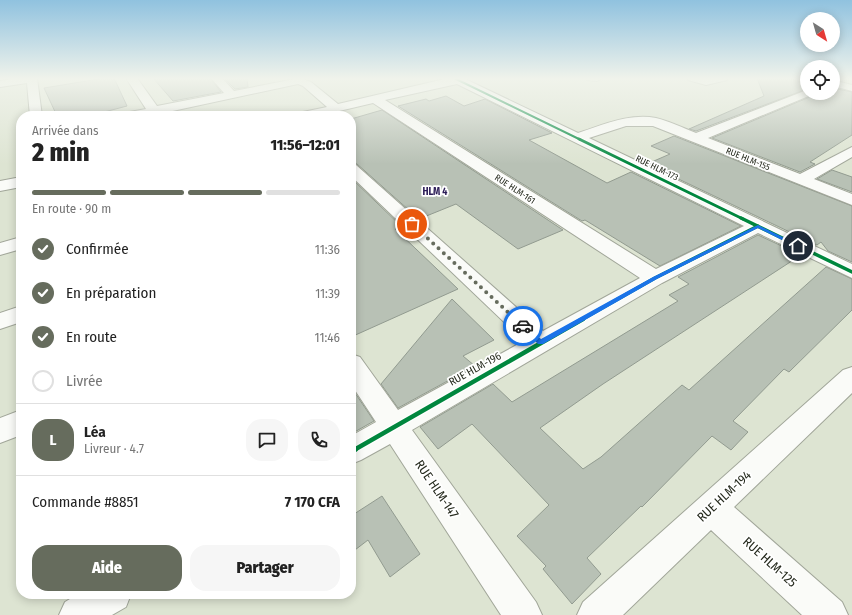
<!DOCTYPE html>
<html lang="fr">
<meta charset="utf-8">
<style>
:root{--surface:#fff;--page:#f6f6f6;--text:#222;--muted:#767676;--line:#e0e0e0;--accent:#666c5d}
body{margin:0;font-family:"Fira Sans Condensed",sans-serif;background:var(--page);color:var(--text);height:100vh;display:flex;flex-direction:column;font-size:15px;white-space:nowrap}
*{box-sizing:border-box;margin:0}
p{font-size:13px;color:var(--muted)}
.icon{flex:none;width:22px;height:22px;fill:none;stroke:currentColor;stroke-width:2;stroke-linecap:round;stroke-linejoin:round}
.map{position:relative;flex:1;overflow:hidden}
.sheet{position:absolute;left:16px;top:111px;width:340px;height:488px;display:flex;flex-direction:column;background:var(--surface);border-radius:16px;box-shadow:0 2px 10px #0003}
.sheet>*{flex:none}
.needle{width:26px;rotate:143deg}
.fabs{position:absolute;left:800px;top:12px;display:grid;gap:8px}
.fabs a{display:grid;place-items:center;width:40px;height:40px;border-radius:50%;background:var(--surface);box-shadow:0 2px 10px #0003;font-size:20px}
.pin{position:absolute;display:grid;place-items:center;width:34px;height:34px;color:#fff;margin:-17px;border:2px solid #fff;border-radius:50%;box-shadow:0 1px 4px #0007}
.courier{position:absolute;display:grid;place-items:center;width:40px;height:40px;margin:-20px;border:3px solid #1a73e8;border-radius:50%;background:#fff;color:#222;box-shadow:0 1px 5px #0007}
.headline em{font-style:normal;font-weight:800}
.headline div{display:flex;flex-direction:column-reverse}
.headline{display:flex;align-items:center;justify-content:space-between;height:68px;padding:0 16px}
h1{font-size:26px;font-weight:800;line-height:30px}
.bar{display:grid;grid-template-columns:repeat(4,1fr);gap:6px 4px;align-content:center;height:48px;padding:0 16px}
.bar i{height:5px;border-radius:3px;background:var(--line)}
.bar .on{background:var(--accent)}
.bar p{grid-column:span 4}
.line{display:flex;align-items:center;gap:10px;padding:0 16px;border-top:1px solid var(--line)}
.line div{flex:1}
.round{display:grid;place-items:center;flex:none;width:42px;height:42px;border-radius:16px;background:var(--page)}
ol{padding:0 16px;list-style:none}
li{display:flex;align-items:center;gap:12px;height:44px}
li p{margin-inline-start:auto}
li .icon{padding:4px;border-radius:50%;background:var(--accent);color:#fff;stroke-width:4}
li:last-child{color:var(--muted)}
li i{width:22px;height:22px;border:2px solid var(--line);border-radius:50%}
.action{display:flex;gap:8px;margin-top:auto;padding:8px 16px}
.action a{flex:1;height:46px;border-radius:16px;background:var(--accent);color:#fff;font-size:16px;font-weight:800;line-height:46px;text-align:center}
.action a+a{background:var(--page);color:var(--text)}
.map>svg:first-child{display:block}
.building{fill:#b8c1b5;stroke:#929b90}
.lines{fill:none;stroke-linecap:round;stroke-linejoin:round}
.minor-casing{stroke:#a1a699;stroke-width:2}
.minor{fill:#fafbf8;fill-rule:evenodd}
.cycleway-far4-casing{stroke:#fff;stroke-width:3.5}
.cycleway-far3-casing{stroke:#fff;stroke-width:5}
.cycleway-far2-casing{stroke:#fff;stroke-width:6}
.cycleway-far1-casing{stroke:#fff;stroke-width:7}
.cycleway-casing{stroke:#fff;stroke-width:8}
.cycleway-far4{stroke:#00873e;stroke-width:2}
.cycleway-far3{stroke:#00873e;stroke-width:3}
.cycleway-far2{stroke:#00873e;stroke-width:3.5}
.cycleway-far1{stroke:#00873e;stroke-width:4.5}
.cycleway{stroke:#00873e;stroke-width:6}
.route{fill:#1a73e8}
.done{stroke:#666c5d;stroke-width:4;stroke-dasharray:0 7.2}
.labels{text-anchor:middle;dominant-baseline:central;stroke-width:3.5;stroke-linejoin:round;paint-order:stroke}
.far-street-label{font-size:9px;fill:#262b1e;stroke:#fff}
.far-neighbourhood-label{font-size:10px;font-weight:bold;fill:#2c1d57;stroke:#fff}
.street-label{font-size:11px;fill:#262b1e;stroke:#fff}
.near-street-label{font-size:13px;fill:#262b1e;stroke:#fff}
</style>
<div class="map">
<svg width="852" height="615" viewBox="0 0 852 615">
<rect width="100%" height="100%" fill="#dde4d2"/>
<path class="building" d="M105,78H114L127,106L89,116H57L44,88Z
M153,78H210L221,92L173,101Z
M224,78H247L248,87L235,89Z
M757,78H807V89L696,131L689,129L764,96Z
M833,88L852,92V135L810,162L815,164L800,172L712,138L812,96L814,93H833Z
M446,96L464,106L485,99L552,133L529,140L607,183L631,172L741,226L660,266L585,220L582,221L398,106L426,99L429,101Z
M382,110L563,230L518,249L456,204L419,219L357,164L351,162V119Z
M674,136L852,206V262L828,251L821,242L817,245L647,164L670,154L651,146Z
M832,170L852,177V192L817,179Z
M351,178L401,226L395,229L458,289L351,337Z
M758,235L801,255L603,384L540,428L583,469L601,457L682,385L689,390L826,267L852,279V310L789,372L784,369L733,421L748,432L731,450L712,436L642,507L641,506L587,558L601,574L572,604L543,569L546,566L517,536L549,505L472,424L438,449L420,427L493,384L512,402L678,301L669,295L689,284L678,277Z
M452,299L494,340L463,356L475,366L398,408L381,384Z
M351,387L374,421L351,434Z
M382,496L420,554L390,577L368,540L351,553V516Z"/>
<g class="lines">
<defs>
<path id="minor" d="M17,78H37L42,116H30L27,83L0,87V81Z
M126,78H137L157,106L224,93L211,78H222L234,91L300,78L311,82L338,104L449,78H463L578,133C603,125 629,113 656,118C669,121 683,128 696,133L807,90V93H813L811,95L708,138L800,174L852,147V157L814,179L852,194V205L653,126H626L589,138L852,264V278L758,233L662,283L412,430L536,602L542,615H501L390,444L361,460L351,464V436L376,422L351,384V354L360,357L398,410L524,341L351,176V163L356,165L543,331L640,278L373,103L318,116H296L298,113L327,107L303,86L298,84L154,115L122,116L124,113L146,109ZM457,84L744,226L656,269L385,100Z
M586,78H602L597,81L587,80Z
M687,78H728L727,80L706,85L688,80Z
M833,80L852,85V91L833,86Z
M21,177V187L0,191V181Z
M21,237V249L0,255V243Z
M21,306V322L0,329V313Z
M852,367V393L734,507L842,602L848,615H802L711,530L623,615H577L583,602L843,370Z
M21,410V435L0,443V418Z
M78,594H131L126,607L112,615H59L65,602Z"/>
</defs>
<use href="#minor" class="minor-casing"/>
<use href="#minor" class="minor"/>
<defs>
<path id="cycleway-far4" d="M454,78L581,140"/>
<path id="cycleway-far3" d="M579,139L743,219"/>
<path id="cycleway-far2" d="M741,218L852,272
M581,320L655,278L758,226"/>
<path id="cycleway-far1" d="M354,450L583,319"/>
<path id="cycleway" d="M351,451L355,449"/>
</defs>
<use href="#cycleway-far4" class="cycleway-far4-casing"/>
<use href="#cycleway-far3" class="cycleway-far3-casing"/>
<use href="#cycleway-far2" class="cycleway-far2-casing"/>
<use href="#cycleway-far1" class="cycleway-far1-casing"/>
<use href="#cycleway" class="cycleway-casing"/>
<use href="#cycleway-far4" class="cycleway-far4"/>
<use href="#cycleway-far3" class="cycleway-far3"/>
<use href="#cycleway-far2" class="cycleway-far2"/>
<use href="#cycleway-far1" class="cycleway-far1"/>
<use href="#cycleway" class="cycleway"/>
</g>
<linearGradient id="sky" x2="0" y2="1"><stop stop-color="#90c2df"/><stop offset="0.48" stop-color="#f0f3eb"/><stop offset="1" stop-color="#f0f3eb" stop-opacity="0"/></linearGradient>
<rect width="852" height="164" fill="url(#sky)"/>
<path class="route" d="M758,225L801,246L796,247L758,228L657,279L543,344H538L520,326L525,325L541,339L653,277Z"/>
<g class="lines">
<path class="done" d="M412,224L523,326"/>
</g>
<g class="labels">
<g class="far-street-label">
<text transform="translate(748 159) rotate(22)">RUE HLM-155</text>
<text transform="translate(657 168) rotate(26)">RUE HLM-173</text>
<text transform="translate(515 189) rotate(33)">RUE HLM-161</text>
</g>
<g class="far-neighbourhood-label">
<text x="435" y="192">HLM 4</text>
</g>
<g class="street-label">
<text transform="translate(475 369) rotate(-29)">RUE HLM-196</text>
</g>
<g class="near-street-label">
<text transform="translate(437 489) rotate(56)">RUE HLM-147</text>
<text transform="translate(724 496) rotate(-43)">RUE HLM-194</text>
<text transform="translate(770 562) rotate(42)">RUE HLM-125</text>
</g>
</g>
</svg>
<div class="fabs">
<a><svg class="needle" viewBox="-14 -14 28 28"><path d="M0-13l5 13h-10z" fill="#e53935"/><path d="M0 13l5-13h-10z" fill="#767676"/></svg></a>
<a><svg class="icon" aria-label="locate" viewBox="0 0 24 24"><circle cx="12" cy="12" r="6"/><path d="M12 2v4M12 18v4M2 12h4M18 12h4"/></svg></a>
</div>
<div class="pin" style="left:412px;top:224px;background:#ea580c"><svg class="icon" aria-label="bag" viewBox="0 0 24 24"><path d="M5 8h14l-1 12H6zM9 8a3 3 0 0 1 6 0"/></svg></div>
<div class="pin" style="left:798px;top:246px;background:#1f2937"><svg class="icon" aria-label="home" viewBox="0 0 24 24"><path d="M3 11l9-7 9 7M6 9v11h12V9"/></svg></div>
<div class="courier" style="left:523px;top:326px"><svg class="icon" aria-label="car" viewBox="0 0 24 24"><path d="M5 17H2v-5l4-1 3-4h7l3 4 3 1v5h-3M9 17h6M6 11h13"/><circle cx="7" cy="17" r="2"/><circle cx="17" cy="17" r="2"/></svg></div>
<section class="sheet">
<div class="headline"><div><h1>2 min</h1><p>Arrivée dans</p></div><em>11:56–12:01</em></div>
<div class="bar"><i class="on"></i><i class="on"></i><i class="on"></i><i></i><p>En route · 90 m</p></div>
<ol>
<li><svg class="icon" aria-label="check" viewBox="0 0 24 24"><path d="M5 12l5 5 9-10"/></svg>Confirmée<p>11:36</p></li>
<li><svg class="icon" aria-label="check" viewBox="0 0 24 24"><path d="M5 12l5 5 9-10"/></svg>En préparation<p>11:39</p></li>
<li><svg class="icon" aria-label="check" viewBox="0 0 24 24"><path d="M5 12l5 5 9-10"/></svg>En route<p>11:46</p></li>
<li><i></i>Livrée</li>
</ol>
<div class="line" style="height:72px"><b class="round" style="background:var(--accent);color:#fff">L</b><div><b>Léa</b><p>Livreur · 4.7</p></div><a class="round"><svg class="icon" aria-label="chat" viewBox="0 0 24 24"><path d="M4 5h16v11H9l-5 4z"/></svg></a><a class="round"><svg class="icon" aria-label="phone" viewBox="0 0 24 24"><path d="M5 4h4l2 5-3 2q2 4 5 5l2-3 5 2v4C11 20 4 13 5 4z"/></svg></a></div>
<div class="line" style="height:52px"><div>Commande #8851</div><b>7 170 CFA</b></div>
<div class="action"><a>Aide</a><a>Partager</a></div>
</section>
</div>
